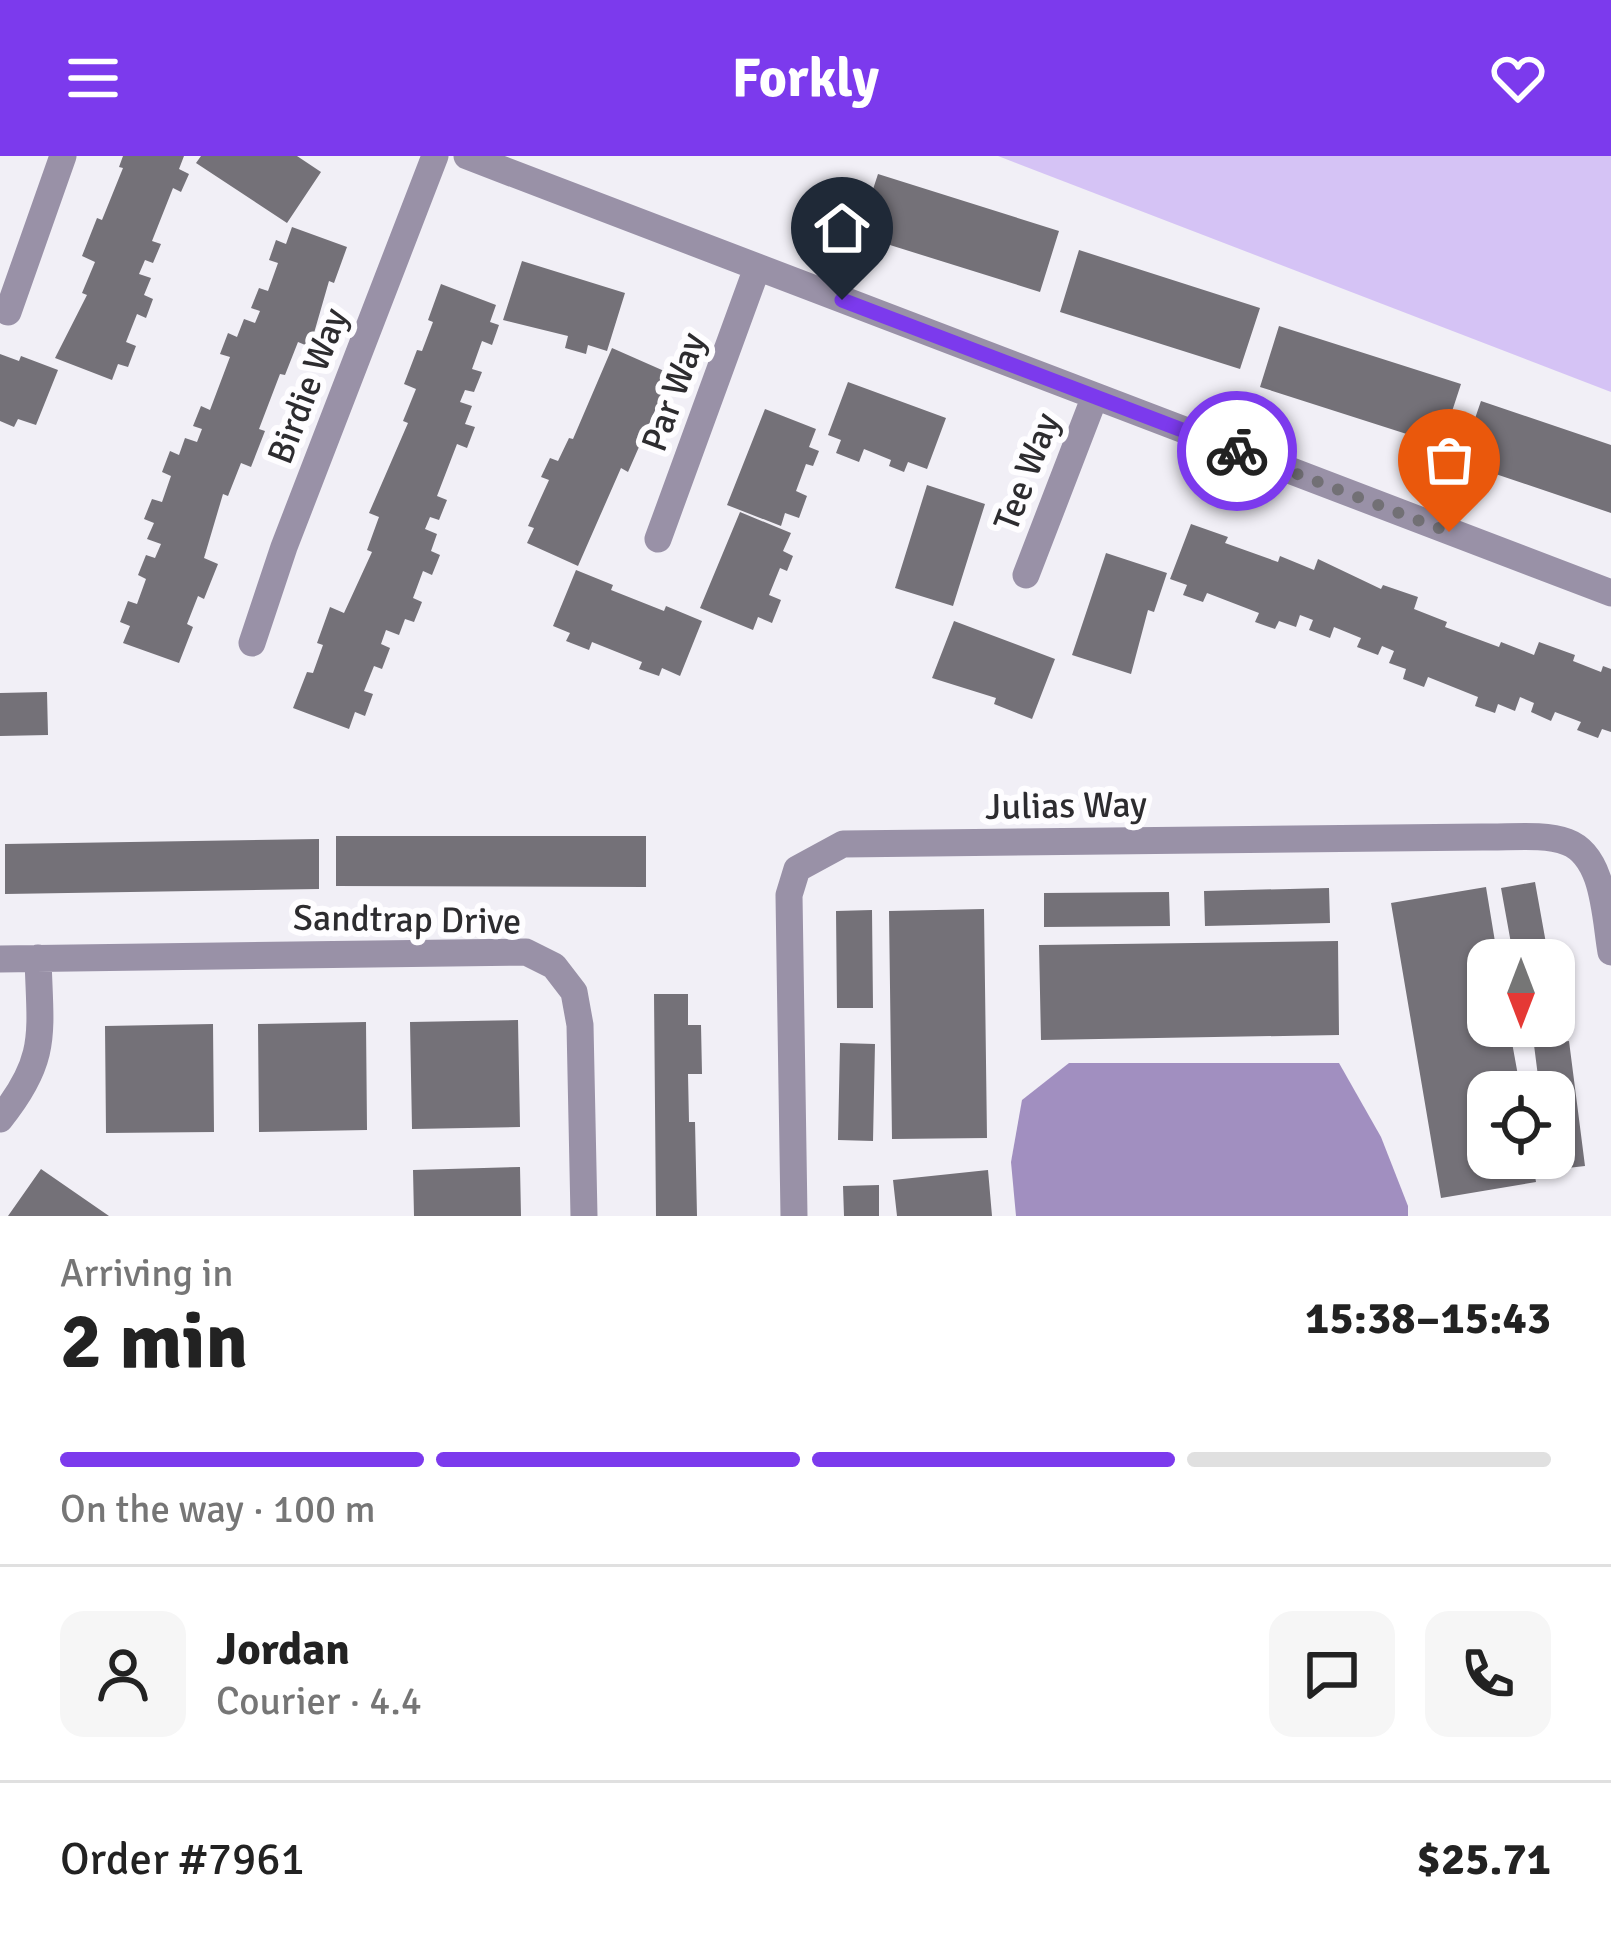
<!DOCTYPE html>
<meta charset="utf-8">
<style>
:root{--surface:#fff;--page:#f6f6f6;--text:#222;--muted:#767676;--line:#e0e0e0;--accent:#7c3aed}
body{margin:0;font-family:Signika,sans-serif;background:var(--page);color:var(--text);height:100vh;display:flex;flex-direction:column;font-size:45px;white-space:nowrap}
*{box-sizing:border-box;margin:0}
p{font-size:39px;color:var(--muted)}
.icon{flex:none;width:66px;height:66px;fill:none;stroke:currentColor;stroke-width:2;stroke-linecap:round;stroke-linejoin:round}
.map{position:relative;height:1060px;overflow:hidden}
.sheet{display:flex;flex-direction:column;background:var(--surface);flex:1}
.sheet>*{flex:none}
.needle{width:78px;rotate:180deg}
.tools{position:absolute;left:1467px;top:783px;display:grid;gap:24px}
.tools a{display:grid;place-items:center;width:108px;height:108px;border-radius:24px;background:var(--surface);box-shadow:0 3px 9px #0004;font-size:60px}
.pin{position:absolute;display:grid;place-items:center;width:102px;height:102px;color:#fff;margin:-123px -51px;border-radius:50% 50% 50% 0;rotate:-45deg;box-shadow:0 0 12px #0007}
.pin .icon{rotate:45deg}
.courier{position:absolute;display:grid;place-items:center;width:120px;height:120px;margin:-60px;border:9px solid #7c3aed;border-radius:50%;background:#fff;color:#222;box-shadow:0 3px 15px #0007}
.summary em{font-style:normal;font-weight:800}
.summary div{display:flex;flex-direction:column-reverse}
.summary{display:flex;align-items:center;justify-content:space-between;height:204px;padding:0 60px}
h1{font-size:78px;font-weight:800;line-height:90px}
.bar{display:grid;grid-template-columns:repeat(4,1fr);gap:18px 12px;align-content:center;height:144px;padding:0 60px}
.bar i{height:15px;border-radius:9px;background:var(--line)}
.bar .current{background:var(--accent)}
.bar p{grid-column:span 4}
.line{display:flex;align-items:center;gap:30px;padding:0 60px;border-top:3px solid var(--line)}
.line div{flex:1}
.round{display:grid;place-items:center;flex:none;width:126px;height:126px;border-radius:24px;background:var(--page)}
header{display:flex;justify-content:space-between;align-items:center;height:156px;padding:0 60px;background:var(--accent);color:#fff;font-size:54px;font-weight:800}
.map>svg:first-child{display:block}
.green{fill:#d5c3f5}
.water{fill:#a18fc0}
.building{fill:#747178}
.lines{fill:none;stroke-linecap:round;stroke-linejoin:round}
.minor{stroke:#9991a7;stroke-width:27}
.done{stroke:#727075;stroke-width:12;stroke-dasharray:0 21.6}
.route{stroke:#7c3aed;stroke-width:15}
.labels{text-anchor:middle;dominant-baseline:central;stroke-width:12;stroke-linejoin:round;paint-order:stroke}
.street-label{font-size:36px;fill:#2d2c2f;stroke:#fefdff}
</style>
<header><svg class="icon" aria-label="menu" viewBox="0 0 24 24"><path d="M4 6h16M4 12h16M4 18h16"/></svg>Forkly<svg class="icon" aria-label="heart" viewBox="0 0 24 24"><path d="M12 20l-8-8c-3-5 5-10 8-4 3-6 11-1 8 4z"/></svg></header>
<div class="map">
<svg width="1611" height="1060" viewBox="0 0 1611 1060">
<rect width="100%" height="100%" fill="#f1eff6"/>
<path class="green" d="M998,0H1611V236Z"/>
<path class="water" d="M1069,907H1339L1381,981L1408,1050V1060H1016L1011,1006L1022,944Z"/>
<path class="building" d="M123,0H184L179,13L189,18L181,36L173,32L152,85L161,88L153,107L145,104L139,118L151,122L144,139L153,143L146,162L137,158L126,186L136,190L128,211L118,208L112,224L55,202L87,139L82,137L95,106L82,100L97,62L102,64L123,12L119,11Z
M201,0H297L321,16L287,67L196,7Z
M878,18L1059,75L1040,136L858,79Z
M292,71L347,91L334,127L329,125L310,191L298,186L285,219L280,218L259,273L265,275L251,311L241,307L228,340L223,338L204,402L218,408L204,443L198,440L187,468L193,471L179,507L123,487L130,470L120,466L128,445L137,448L146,423L138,419L146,399L155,402L161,388L147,383L154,367L144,363L152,343L162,346L171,320L162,316L170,295L179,299L185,282L197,286L202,273L193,270L201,250L210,254L230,201L220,198L228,177L237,181L244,163L255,167L260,155L251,152L259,132L268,135L278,107L269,104L276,84L286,88Z
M1079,94L1260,152L1240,213L1060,156Z
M522,105L625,137L607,195L588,189L586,198L565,192L568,180L503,164Z
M441,128L496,149L490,166L499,169L492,189L482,185L472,213L482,216L474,236L465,234L460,246L472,250L465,268L475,271L467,292L457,288L437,340L447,344L439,364L430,361L425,373L437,378L431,395L440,399L432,419L423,415L413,442L422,446L414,466L405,463L399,479L386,474L381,488L390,492L382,513L374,510L364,535L373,538L365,560L355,556L349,573L293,552L307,516L313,517L323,489L317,487L330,451L344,457L372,396L367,394L379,361L369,357L408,267L403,265L416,233L404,228L417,194L422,195L433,166L428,164Z
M1279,170L1461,228L1441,289L1260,231Z
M612,192L671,218L628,316L621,312L578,410L527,387L534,372L528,370L549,324L541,321L550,302L558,305L569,282L573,283Z
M0,198L19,205L21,200L58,214L36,269L18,263L14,271L0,265Z
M848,226L946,262L927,313L908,306L904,316L889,310L891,304L864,293L859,306L836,297L841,284L828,279Z
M1481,245L1611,289V357L1460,306Z
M765,253L816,273L809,291L819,295L813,310L806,308L796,335L807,340L799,362L785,357L781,370L727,349Z
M927,329L985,348L953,450L895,432Z
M740,356L791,377L783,395L793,400L787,415L780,412L769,439L781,444L772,467L758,461L753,474L700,452Z
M1191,368L1228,381L1225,387L1278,406L1280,400L1314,414L1318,403L1381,433L1383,429L1418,441L1414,453L1447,466L1445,471L1499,491L1501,486L1534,499L1539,486L1575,499L1573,505L1601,516L1603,510L1611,513V576L1602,573L1598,582L1577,574L1581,566L1555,556L1551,565L1531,556L1534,547L1520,541L1515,555L1498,548L1495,557L1475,550L1478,541L1428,521L1424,531L1403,523L1406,513L1389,507L1394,495L1382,490L1378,499L1357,491L1361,482L1334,471L1330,482L1309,474L1313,464L1300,459L1296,471L1279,465L1275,473L1255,466L1259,457L1207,437L1203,446L1183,439L1187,429L1170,423Z
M1106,397L1167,417L1154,456L1148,454L1131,518L1072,499Z
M576,414L613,429L611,434L664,455L666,450L702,465L680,520L662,512L659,520L639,513L642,506L592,486L589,494L566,485L570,477L553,470Z
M954,465L1055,503L1032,563L994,548L996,542L932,522Z
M47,536L48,579L0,580V537Z
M336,680H646V731L336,730Z
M319,683V733L5,738V688Z
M1535,726L1549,804H1514L1501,732Z
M1486,731L1498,804H1488V870H1509L1521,936H1488V1002H1532L1536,1026L1441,1042L1391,747Z
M1329,732L1330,767L1205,770L1204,735Z
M1169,736L1170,770L1044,771V737Z
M984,753L987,982L892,983L889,755Z
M872,754L873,852H837L836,755Z
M1338,785L1339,879L1041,884L1039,789Z
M654,838H688V869H701L702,918H688L689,966H695L697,1060H656Z
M518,864L520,971L412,973L410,866Z
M366,866L367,974L259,976L258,868Z
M213,868L214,976L106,977L105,870Z
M1569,885L1585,1010L1550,1014L1549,1002H1554V936H1540L1534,889Z
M840,887L875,888L873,985L838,984Z
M520,1011L521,1060H414L413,1014Z
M41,1013L109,1060H8Z
M988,1014L992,1060H897L893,1024Z
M879,1029V1060H844L843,1030Z"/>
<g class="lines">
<path class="minor" d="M467,0L1611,437
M8,156L63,0
M658,383L757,112
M1026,419L1095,240
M252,487L284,391L435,0
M0,803L526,796L554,810L574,836L580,869L584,1060
M0,963C49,902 40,877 38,802
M794,1060L789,739L797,713L843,688L1482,681C1508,682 1543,677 1567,686C1605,700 1605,763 1611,796"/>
</g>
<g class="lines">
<path class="done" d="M1237,295L1449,376"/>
<path class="route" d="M842,144L1237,295"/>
</g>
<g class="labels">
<g class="street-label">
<text transform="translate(308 230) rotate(-69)">Birdie Way</text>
<text transform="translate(674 236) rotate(-70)">Par Way</text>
<text transform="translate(1027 316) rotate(-69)">Tee Way</text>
<text transform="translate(1066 650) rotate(-1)">Julias Way</text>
<text transform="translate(407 764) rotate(1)">Sandtrap Drive</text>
</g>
</g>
</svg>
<div class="tools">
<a><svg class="needle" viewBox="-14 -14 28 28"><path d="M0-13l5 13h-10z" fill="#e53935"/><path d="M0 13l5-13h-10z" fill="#767676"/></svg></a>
<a><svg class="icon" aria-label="locate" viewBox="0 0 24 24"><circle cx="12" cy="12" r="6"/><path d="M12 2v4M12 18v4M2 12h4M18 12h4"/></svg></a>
</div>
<div class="pin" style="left:1449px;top:376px;background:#ea580c"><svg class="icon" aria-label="bag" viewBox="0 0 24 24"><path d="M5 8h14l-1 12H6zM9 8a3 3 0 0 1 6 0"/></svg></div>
<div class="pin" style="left:842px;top:144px;background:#1f2937"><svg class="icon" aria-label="home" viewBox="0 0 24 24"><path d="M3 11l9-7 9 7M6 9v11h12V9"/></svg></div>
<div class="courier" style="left:1237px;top:295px"><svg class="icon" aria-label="bike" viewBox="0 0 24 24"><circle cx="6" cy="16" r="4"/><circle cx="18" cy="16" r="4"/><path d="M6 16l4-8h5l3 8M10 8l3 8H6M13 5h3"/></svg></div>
</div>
<section class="sheet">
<div class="summary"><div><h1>2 min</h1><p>Arriving in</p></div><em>15:38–15:43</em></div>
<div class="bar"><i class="current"></i><i class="current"></i><i class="current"></i><i></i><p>On the way · 100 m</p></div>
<div class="line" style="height:216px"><a class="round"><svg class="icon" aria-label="person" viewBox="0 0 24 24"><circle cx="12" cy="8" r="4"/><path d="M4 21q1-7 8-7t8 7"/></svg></a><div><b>Jordan</b><p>Courier · 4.4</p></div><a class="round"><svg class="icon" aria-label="chat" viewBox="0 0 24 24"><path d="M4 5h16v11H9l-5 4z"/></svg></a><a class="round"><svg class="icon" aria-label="phone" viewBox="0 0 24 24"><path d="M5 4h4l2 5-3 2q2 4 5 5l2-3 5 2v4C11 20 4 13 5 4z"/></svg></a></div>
<div class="line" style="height:156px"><div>Order #7961</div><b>$25.71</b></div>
</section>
